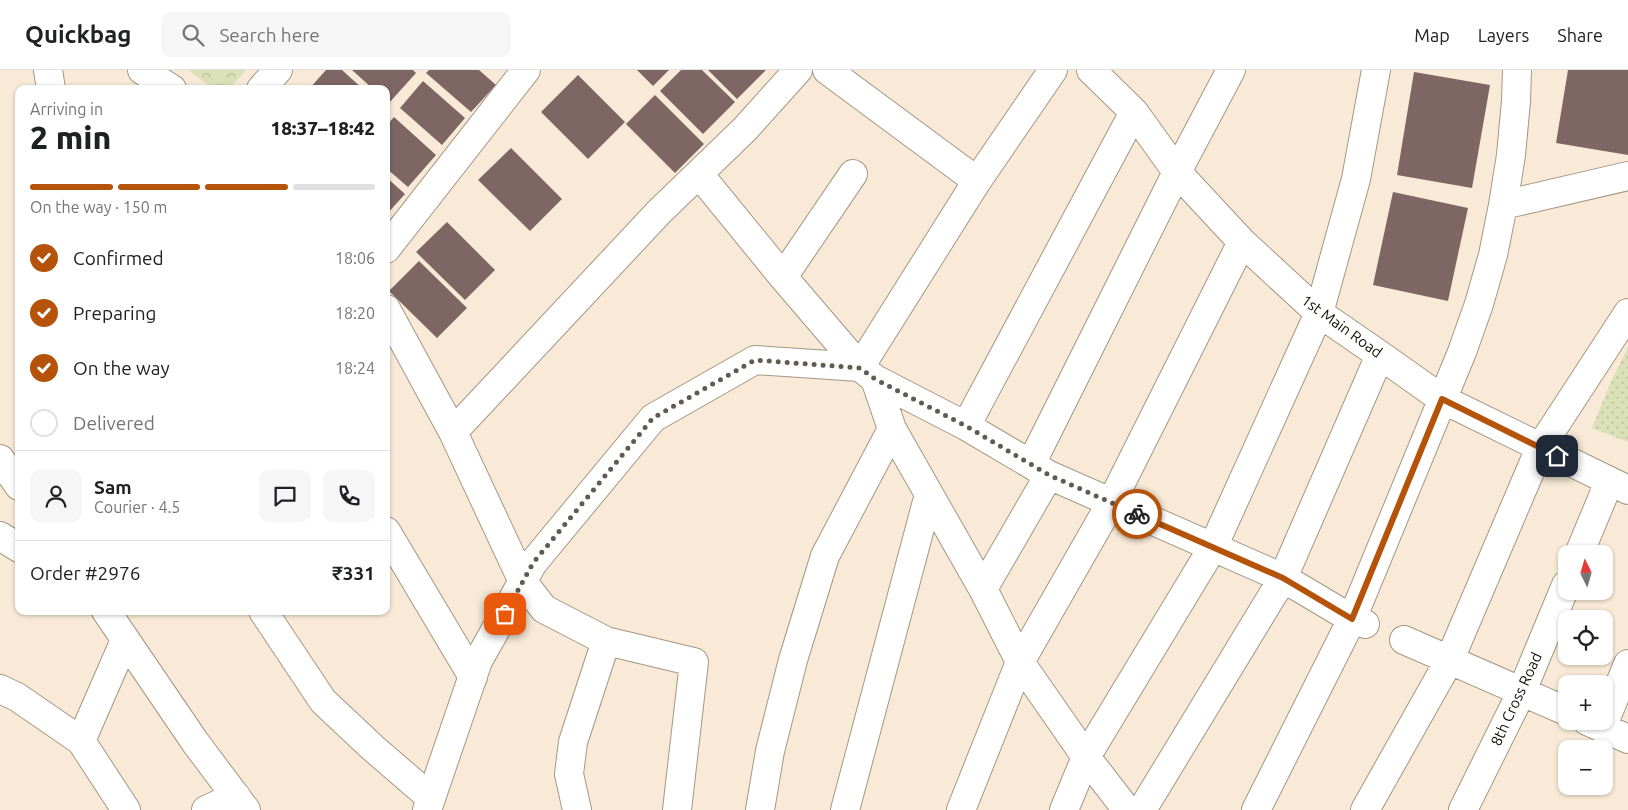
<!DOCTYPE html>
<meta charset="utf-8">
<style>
:root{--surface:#fff;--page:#f6f6f6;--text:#202124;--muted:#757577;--line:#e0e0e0;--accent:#b45309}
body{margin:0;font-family:Ubuntu,sans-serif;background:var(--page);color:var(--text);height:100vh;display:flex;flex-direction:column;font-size:19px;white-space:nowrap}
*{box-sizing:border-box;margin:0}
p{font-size:16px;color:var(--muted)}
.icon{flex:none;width:28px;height:28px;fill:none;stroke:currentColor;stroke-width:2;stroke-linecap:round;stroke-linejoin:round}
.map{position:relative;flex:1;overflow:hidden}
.side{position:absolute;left:15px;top:15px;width:375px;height:530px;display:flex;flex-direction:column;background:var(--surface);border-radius:10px;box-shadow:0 1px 4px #0004}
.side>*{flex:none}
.needle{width:32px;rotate:355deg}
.fabs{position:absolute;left:1558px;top:475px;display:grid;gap:10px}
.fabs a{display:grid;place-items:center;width:55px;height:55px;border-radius:10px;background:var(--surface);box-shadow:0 1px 4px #0004;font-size:25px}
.pin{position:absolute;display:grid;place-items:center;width:42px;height:42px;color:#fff;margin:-21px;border-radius:10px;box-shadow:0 2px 8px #0006}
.courier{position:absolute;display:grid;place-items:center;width:50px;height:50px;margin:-25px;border:4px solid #b45309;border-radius:50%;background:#fff;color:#222;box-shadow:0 1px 6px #0007}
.summary em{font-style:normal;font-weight:800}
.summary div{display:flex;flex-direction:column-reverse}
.summary{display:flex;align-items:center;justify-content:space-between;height:85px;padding:0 15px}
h1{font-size:32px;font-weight:800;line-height:38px}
.bar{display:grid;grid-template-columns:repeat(4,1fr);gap:8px 5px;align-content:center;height:60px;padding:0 15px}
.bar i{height:6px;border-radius:4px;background:var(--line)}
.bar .current{background:var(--accent)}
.bar p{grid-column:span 4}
.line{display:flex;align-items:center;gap:12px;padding:0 15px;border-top:1px solid var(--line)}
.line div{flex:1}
.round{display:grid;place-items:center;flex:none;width:52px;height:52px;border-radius:10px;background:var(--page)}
ol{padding:0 15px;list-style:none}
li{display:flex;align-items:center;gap:15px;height:55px}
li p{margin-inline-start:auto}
li .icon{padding:5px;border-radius:50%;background:var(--accent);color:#fff;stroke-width:4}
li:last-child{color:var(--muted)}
li i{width:28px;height:28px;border:2px solid var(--line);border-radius:50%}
header{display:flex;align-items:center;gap:30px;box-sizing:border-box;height:70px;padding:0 25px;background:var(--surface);border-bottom:1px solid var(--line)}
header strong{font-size:24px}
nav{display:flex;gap:28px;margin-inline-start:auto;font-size:18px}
.search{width:350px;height:45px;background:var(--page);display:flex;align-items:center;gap:12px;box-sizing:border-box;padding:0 18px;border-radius:10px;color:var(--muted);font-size:19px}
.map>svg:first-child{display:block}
.grass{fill:url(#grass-dots)}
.park{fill:url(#park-crowns)}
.building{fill:#7e6665}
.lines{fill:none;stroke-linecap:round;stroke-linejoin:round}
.street-casing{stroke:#a49784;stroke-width:30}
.secondary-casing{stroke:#a49784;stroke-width:30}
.street{stroke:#fff;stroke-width:28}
.secondary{stroke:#fff;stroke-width:28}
.done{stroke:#625a4f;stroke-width:5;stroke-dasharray:0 9}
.route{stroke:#b45309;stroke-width:6}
.labels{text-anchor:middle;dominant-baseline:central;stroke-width:4;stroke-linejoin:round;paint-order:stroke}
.street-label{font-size:15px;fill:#110d06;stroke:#fff}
</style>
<header>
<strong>Quickbag</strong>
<div class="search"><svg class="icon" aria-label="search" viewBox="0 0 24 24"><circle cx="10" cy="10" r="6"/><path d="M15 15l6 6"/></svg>Search here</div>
<nav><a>Map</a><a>Layers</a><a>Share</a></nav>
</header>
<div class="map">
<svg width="1628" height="740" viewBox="0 0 1628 740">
<defs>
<pattern id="grass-dots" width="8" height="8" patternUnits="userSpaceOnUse" patternTransform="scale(1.25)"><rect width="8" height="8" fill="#dae0b7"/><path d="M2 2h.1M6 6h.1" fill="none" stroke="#babf9c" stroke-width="1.8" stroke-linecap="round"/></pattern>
<pattern id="park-crowns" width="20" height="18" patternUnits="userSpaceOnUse" patternTransform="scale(1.25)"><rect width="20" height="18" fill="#dae0b7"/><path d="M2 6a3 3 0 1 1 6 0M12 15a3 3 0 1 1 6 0" fill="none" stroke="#babf9c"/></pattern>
</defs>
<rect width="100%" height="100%" fill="#f8ead6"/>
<path class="grass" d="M1628,277V372L1592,358L1610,314Z"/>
<path class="park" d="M188,0H246L229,19H214Z"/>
<path class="building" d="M326,0H342L363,19H309Z
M352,0H413L416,3L389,33L386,30V19H373Z
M429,0H479L496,15L471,42L426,3Z
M637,0H669L653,16Z
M681,0H702L735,32L703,64L660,21Z
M708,0H766L737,29Z
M1568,0H1628V85L1556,73Z
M1414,2L1490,15L1472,118L1397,105Z
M578,5L625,52L588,89L541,42Z
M423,11L465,48L442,75L400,38Z
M655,25L704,74L675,103L626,54Z
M394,47L436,85L408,117L386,98V56Z
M511,78L562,129L530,161L478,110Z
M386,107L405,124L386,145Z
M1393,122L1468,138L1448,231L1373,215Z
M447,152L495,200L465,230L416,182Z
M419,191L467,238L437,268L389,221Z"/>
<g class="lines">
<defs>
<path id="street" d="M48,0L51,19
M142,0L172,19
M827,0L977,111
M1091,0L1134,42L1177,102L1242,172L1319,243L1380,285L1442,329L1628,420
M261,19L278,0
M699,104L783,207L860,297L875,309L892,359L983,519L1020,592L1086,687L1127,740
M1503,135L1628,106
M386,179L526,0
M783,207L853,104
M386,239L453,362L523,512L544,539L606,571L694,592L677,740
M875,309L966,356L1049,405L1283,508L1352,549L1365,554
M966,356L1134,42
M453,362L659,142L745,59L798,0
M0,389L19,416
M1031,394L1177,102L1231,0
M386,461L473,607
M0,466L19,478
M1579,484L1609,412
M983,519L1049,405
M106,541L195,672L246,740
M263,541L323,631L373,678L431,728
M1404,570L1566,641
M0,619L17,627L81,671L126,740
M1587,651L1628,669
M1602,658L1628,594
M81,671L125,570
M206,740L236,726
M577,740L569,704L573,672L606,571
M760,740L770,681L793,590L825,486L892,359
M845,740L929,424
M961,740L1020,592L1111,433L1242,172
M1064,740L1086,687L1213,477L1319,243L1356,109L1376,0
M1142,740L1283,508L1380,285
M1256,740L1352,549L1462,282L1479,234L1493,185L1503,135L1511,85L1516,31L1517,0
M1365,740L1450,589L1540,378L1628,243
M1463,740L1522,621L1566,515"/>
<path id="secondary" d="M427,740L478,591L533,493L653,348L755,290L860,297L977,111L1053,0"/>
</defs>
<use href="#street" class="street-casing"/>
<use href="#secondary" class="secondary-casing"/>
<use href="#street" class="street"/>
<use href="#secondary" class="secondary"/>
</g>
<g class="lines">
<path class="done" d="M505,544L533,493L653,348L755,290L860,298L875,309L966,356L1049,405L1137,444"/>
<path class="route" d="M1137,444L1283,508L1352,549L1442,329L1557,386"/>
</g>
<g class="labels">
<g class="street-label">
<text transform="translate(1342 256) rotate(36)">1st Main Road</text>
<text transform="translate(1516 629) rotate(-65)">8th Cross Road</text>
</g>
</g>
</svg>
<div class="fabs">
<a><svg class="needle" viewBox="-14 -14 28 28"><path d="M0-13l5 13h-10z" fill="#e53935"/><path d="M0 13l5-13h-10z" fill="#757577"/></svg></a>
<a><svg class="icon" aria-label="locate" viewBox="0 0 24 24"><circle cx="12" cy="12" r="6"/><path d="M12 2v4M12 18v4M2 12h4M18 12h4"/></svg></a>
<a>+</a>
<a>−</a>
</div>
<div class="pin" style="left:505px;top:544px;background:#ea580c"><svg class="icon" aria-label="bag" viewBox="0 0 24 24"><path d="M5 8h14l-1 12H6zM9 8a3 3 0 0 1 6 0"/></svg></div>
<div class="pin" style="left:1557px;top:386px;background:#1f2937"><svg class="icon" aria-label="home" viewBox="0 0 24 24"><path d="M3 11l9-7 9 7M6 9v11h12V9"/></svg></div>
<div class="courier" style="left:1137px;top:444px"><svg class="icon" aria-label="bike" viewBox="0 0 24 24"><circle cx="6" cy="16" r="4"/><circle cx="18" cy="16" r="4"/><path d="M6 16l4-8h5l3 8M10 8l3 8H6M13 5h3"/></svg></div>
<section class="side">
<div class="summary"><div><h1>2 min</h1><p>Arriving in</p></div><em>18:37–18:42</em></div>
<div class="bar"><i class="current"></i><i class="current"></i><i class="current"></i><i></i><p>On the way · 150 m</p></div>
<ol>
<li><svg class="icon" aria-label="check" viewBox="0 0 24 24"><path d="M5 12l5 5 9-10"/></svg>Confirmed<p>18:06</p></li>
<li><svg class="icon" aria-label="check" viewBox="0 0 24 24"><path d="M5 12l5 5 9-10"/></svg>Preparing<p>18:20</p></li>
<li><svg class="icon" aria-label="check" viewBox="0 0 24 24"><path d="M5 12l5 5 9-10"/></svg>On the way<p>18:24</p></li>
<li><i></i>Delivered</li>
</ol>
<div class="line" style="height:90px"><a class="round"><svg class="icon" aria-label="person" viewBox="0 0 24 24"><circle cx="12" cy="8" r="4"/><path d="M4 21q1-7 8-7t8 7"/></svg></a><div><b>Sam</b><p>Courier · 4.5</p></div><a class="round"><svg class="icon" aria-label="chat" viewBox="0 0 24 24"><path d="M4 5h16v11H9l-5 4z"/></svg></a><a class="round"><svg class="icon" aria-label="phone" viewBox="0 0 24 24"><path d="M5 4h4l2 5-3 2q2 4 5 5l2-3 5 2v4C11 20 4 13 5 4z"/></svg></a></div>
<div class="line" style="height:65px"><div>Order #2976</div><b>₹331</b></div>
</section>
</div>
